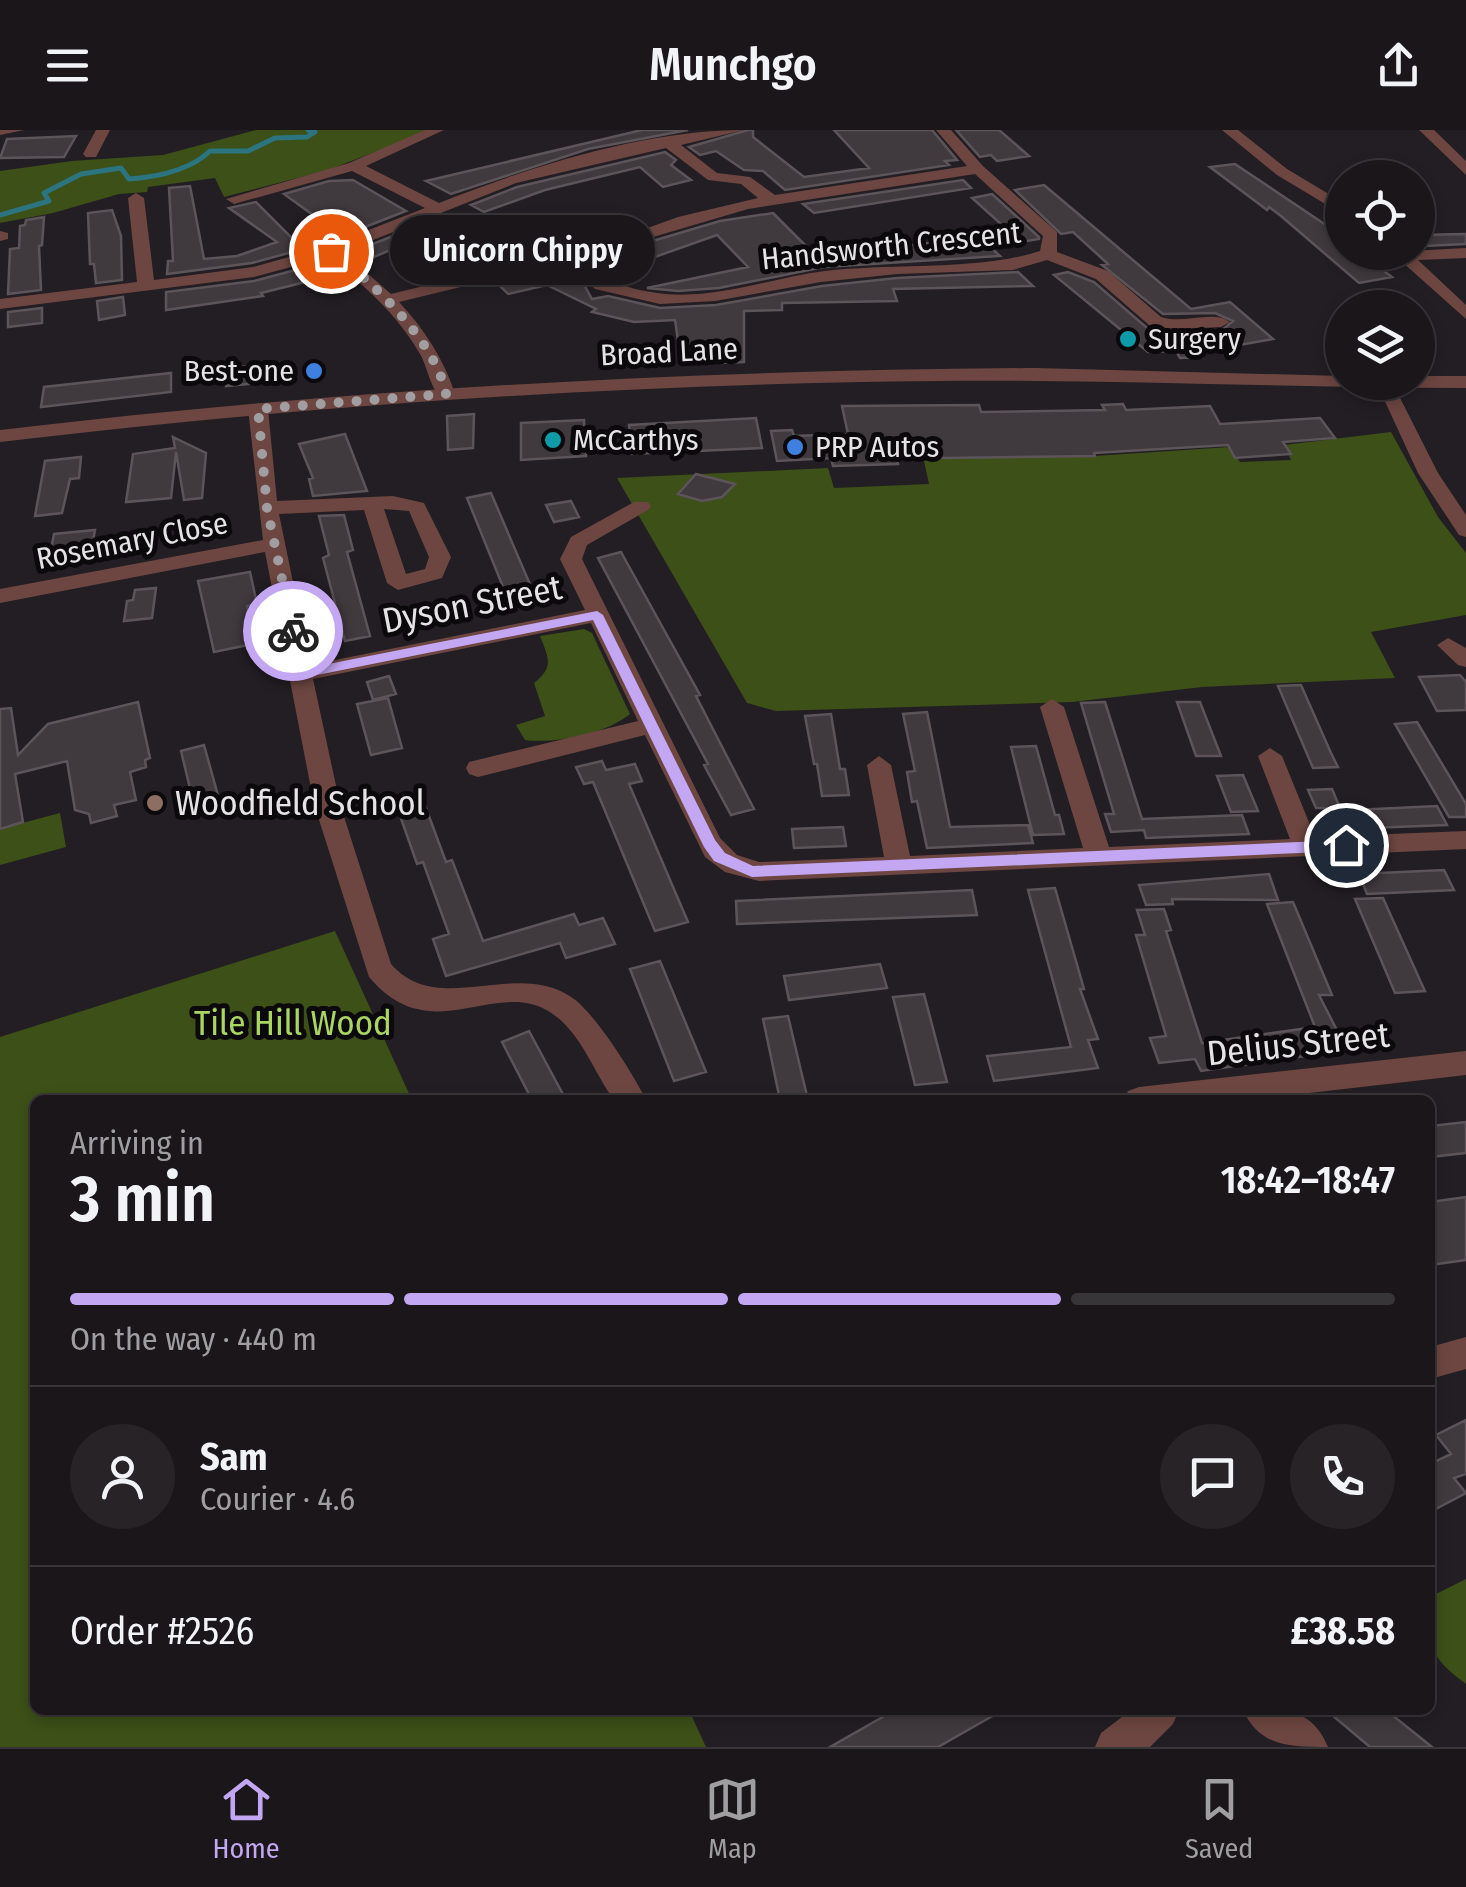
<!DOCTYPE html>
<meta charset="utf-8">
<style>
:root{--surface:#1a161a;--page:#272327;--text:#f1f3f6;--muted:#9f9fa2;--line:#383539;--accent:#c3a7f2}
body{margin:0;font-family:"Fira Sans Condensed",sans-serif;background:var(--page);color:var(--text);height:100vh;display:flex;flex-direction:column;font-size:38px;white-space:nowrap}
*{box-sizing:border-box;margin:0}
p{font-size:32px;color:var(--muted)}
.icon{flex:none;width:55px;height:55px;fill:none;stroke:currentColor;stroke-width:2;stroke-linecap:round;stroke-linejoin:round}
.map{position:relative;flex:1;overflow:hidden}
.details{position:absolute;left:30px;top:965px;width:1405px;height:620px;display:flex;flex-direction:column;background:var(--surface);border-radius:15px;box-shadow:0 5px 15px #0003,0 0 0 2px var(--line)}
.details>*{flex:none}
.controls{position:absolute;left:1325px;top:30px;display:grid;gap:20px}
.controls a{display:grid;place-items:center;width:110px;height:110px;border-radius:50%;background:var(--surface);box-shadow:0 5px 15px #0003,0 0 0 2px var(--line);font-size:50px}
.pin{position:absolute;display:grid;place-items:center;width:85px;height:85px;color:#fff;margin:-42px;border:5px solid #fff;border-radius:50%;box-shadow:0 2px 10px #0007}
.courier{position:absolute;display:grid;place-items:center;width:100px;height:100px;margin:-50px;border:8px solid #c3a7f2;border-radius:50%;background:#fff;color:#222;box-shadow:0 2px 12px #0007}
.bubble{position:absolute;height:70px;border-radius:35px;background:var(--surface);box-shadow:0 5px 15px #0003,0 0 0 2px var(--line);font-size:32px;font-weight:600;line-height:70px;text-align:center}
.head em{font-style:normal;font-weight:600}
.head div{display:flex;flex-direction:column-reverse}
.head{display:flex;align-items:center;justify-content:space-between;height:170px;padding:0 40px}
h1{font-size:65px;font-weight:600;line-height:75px}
.bar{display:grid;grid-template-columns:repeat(4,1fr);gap:15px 10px;align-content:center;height:120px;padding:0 40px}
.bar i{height:12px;border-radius:8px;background:var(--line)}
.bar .current{background:var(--accent)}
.bar p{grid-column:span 4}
.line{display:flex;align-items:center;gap:25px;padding:0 40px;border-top:2px solid var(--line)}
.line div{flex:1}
.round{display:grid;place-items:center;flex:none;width:105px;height:105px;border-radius:52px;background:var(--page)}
header{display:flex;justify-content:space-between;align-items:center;height:130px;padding:0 40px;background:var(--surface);font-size:45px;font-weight:600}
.tabs{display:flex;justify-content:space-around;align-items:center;height:140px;border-top:2px solid var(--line);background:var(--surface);font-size:28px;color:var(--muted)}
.tabs a{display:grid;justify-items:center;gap:5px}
.tabs .current{color:var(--accent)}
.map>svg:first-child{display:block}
.green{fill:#3c5018}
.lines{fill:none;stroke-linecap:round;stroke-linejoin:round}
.stream{stroke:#2b7480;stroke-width:5}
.building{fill:#40393d;stroke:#5c5459;stroke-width:2.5}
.minor{fill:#6d4641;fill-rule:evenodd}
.tertiary{fill:#6d4641;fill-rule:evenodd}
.route{fill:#c3a7f2}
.done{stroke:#a19ea2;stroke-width:10;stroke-dasharray:0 18}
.culture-dot{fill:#0f9aa8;stroke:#0b090b;stroke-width:4}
.shop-dot{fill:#3f7fe0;stroke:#0b090b;stroke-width:4}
.education-dot{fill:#8d6e63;stroke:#0b090b;stroke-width:4}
.labels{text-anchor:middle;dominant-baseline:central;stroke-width:10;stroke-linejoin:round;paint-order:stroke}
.far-street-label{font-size:30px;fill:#e6e3e7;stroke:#0b090b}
.far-poi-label{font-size:30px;fill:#e6e3e7;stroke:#0b090b;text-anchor:start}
.street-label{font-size:35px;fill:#e6e3e7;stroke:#0b090b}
.poi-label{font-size:35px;fill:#e6e3e7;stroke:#0b090b;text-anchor:start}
.park-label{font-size:35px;fill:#abd561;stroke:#0b090b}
</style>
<header><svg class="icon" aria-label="menu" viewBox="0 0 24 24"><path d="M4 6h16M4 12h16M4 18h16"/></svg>Munchgo<svg class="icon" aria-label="share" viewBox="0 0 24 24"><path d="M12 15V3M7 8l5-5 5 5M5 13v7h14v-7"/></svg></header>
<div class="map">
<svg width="1466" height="1617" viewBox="0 0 1466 1617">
<rect width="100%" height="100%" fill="#221e23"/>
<path class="green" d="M256,0H432L328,40L224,67L215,48L148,57L147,62L119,64L53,83L0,93V41L72,31L163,25Z
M1391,302L1438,387L1466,423V485L1371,502L1395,548L1202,557L1072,572L776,581L747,573L617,348L828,338L834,358L929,354L924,331L942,328L1095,326L1230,317L1240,332L1291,330L1284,315Z
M584,499L592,503L630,584C606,604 555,614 525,610L516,595L545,586L534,553C554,537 549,529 540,506Z
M60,683L66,717L0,735V699Z
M335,801L412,970H35V1580H689L706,1617H0V907Z
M1466,1449V1554C1425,1524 1430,1514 1430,1467Z"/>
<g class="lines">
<path class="stream" d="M0,85L49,71L44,63L81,44L121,38L129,49C158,47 189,41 210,21H248L275,8L307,7L315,2L308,0"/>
</g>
<path class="building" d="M642,0H688L588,19L451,64L426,51Z
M748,0H753V7L804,47L869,38L834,0H932L957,30L945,31L949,35L785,60L763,41L744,40L716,21L700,25L689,17Z
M956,0H999L1029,26L997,31L991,25L980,27Z
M76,6L64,27L0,28L7,9Z
M665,22L676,30L671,35L691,50L663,57L640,37L545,60L484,82L471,75L517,57Z
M1235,34L1338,103L1333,104L1342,111V122H1359L1392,147L1359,153L1281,86L1269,77L1267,80L1210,37Z
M353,50L406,81L342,106L284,64L329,51Z
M963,50L971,58L814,83L803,74Z
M1044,55L1191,179L1230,172L1273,209L1199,222L1202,227L1180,228L1176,221L1148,222L1054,145L1068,142L1094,152L1147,198L1162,204L1221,201L1233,191L1215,183L1163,184L1102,135L1108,134L1073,102L1061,104L1015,60Z
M190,56L204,129L237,126L277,112L229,78L256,72L303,119L252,133L167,144L168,131H173L169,58Z
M992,64L1039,107V109L1021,112L972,68Z
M112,80L121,106L122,150L96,153L94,134H90L88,83Z
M773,83L817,127L936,112L942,118L984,111L1000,126L824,137L719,158L678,161L647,158L748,137L717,105L618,140L614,131L646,113L720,91Z
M44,87L42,115L39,116L41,160L8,164L10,119L19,118L20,96L25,95L26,90Z
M426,93L437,100L374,127L365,117Z
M1466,104V114L1425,116L1418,108V105Z
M318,134L330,146L261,163L263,166L166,180V162L254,151Z
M1018,142L1033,156L893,159L897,171L782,173V180L744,181V232L721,233L722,222L678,211L675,190L634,192L592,182L596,179L547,155L508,164L496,152L527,145L582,151L592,169L608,166L660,178L716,175L822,156L897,148Z
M123,167L125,185L99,190L97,171Z
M42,178V193L8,197V182Z
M270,234V252L226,256L227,238Z
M171,243V262L41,277L44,257Z
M1123,274L1126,280L1210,276L1220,294L1320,288L1335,308L1283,312L1291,324L1235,328L1228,315L1094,323L1095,326L942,328L941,321H895L898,334L833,336L831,328L777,331L771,301L792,300L794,306L848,304L842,276L979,275L981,282L1105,280L1102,275Z
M474,284L473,318L448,320L447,286Z
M756,288L762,318L632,324L629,295Z
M584,290L586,326L521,330V293Z
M345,304L367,361L313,366L309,349L313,348L299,314Z
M173,307L206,323L202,368L184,370L176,322L171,368L126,372L133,324L175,318Z
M81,327L79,348L70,349L62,383L35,386L45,331Z
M696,344L735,354L722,367L702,371L678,364Z
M491,363L520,431L538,473L512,479L467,368Z
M571,371L579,387L554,392L546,375Z
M344,385L353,420L347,422L370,506L345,511L323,428L329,425L319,386Z
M95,400L90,428L49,430L54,404Z
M621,422L700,565L696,566L754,679L731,685L704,635L708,634L598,428Z
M250,442L257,474L247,476L253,514L214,522L198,451Z
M156,458L152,488L124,491L127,471L133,470L135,460Z
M1460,545L1466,552V580L1437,581L1419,547Z
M389,546L396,564L373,570L367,552Z
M1301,555L1331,623L1338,637L1313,638L1278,556Z
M388,568L402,618L371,625L357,574Z
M138,572L150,628L145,630L146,637L130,642L136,670L114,675L117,686L91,693L89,684L75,680L67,631L15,644L23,692L0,699V579L11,578L18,625L48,594Z
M1105,572L1142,689L1242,685L1249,704L1146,708L1144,700L1111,702L1105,684H1114L1081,573Z
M1177,572H1200L1221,626H1196Z
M927,582L950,697L1028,695L1033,713L927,718L917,671L912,672L907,642L915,641L903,584Z
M831,584L840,639H845L849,665L822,666L817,634H814L805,586Z
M1417,592L1466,674V687H1449L1395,594Z
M204,615L219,669L194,675L181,621Z
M1036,616L1055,685H1059L1064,704L1033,705L1011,617Z
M602,631L606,640L635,634L642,651L629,654L688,792L655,801L593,652L584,654L576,637Z
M1243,645L1258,681L1231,682L1217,646Z
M1332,659L1340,678H1316L1308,660Z
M423,670L446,732L452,730L483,811L574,784L579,795L603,788L615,814L566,828L560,813L446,846L433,809L449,804L423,732L417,734L397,677Z
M1437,676L1447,695L1342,699L1334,681Z
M843,697L846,716L794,718L792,699Z
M1444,740L1454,760L1367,764L1359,744Z
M1269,744L1278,770L1172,769L1173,774L1146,775L1139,755Z
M1055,758L1084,859H1080L1098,909L1088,910L1098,938L994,951L987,926L1071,917L1028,760Z
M972,760L977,785L737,794L736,771Z
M1383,768L1419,848L1425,861L1395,863L1355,769Z
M1293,772L1332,865H1319L1347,920L1201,941L1195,929L1159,933L1150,908L1166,906L1136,805H1145L1137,780L1164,779L1171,800L1166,801L1202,913L1315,897L1267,774Z
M660,831L706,942L674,951L630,839Z
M880,834L887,858L789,870L784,846Z
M924,864L947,952L915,955L893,867Z
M788,886L802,945L808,970H780L763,889Z
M529,901L566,970H532L502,912Z
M1466,992V1023L1430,1027V996Z
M1466,1067V1130L1430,1135V1072Z
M1466,1290V1344L1454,1348L1466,1363L1430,1382V1334L1451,1324L1436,1305Z
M895,1580H1003L938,1617H830Z
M1326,1580H1386L1432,1617H1370Z"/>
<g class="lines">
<path class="minor" d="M0,0H24L0,5Z
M96,0H110L96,27H86L83,24Z
M425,0H444L366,36L439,73C532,36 645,0 744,0L681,15L717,43L750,47L775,65L967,36L936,0H951L983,36L1057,102V122L1108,141L1161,187C1183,195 1212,179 1230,192L1221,197L1163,200L1149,195L1096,149L1047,130L1013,140L897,144L821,152L715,171L660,174L595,159L567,131L399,172C424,199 444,229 455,264L446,270C431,265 428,237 420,224C398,185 363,154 328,127L254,147L0,179V169L137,152L128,68L136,63L144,68L154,150L253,137L325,117L425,78L352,41L234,74L226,69L349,33ZM666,18L708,50L741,54L758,68L678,87L617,109L391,164L343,122L516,53ZM975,44L1043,106L1040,121C977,141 893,133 825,141C771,148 711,171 657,163C623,158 607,151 582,128L748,79Z
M1222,0H1238L1287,39L1342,72V84L1277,45Z
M1419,0H1434L1466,31V45Z
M0,101L8,103V109L0,111Z
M1466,118V128L1418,130L1466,175V189L1391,122Z
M1376,252L1393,254L1438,343L1466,385V407L1459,405L1418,343Z
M258,273L268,279L277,371L393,366L424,373L451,427L442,448L398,460L387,453L364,380L279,384L310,535L585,480L560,429L571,407L634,372H648L651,376L648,380L587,415L582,429L720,708L737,725L759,732L884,727L867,635L879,626L891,635L910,726L1083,718L1040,577L1052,569L1064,577L1109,717L1290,709L1258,626L1270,618L1282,626L1315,707L1466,701V719L759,751L725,742L705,727L645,605L478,647L469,644L466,638L469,632L638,591L591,493L313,549L340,674L391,834C439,889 517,827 574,869C596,885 634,945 646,970H614C593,941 581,902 550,882C495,847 431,921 369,847L314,674L265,422L0,473V459L263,410L248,279ZM384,379L409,381L429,427L425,439L406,444Z
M1448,508L1466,518V537L1458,535L1437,515Z
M1466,921V945L1249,970H1124L1128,961L1139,957Z
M1466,1207V1239L1430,1249V1217Z
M1131,1580H1179L1173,1594L1150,1617H1095L1101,1603Z
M1243,1580C1281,1580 1311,1575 1328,1617C1290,1617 1260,1617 1243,1580Z"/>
<path class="tertiary" d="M1036,238L1342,246V252H1418V246H1466V258C1289,258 1113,249 936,251C624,254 310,275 0,312V300C344,259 690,240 1036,238Z"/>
</g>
<path class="route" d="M597,481L603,485L715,710L725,723L753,736L1346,710L1354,715L1346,721L752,747L714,731L704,717L593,490L302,548L295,544L286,501L293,497L300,501L308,538Z"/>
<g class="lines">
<path class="done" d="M293,501L267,378L258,279L446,264C436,212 373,152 331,121"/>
</g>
<g class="culture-dot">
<circle cx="1128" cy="209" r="10"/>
<circle cx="553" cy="310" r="10"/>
</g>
<g class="shop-dot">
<circle cx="314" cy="241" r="10"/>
<circle cx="795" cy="317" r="10"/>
</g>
<circle class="education-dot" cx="155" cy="673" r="10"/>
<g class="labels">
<g class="far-street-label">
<text transform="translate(891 116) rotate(-6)">Handsworth Crescent</text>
<text transform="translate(669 222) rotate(-3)">Broad Lane</text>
<text transform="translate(132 411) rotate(-11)">Rosemary Close</text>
</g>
<g class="far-poi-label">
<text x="1148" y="209">Surgery</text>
<text x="294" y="241" text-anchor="end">Best-one</text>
<text x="573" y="310">McCarthys</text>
<text x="815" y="317">PRP Autos</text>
</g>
<g class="street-label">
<text transform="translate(472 474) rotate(-11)">Dyson Street</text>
<text transform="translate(1298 914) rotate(-6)">Delius Street</text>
</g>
<g class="poi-label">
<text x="175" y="673">Woodfield School</text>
</g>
<g class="park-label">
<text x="293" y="893">Tile Hill Wood</text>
</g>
</g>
</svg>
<div class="controls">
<a><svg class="icon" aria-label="locate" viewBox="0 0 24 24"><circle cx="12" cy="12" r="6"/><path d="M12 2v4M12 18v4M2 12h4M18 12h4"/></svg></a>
<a><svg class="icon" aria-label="layers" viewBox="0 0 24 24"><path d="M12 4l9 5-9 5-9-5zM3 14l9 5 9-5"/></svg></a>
</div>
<div class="pin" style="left:331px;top:121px;background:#ea580c"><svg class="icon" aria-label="bag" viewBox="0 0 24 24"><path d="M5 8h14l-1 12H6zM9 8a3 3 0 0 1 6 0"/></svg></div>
<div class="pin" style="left:1346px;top:715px;background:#1f2937"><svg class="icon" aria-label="home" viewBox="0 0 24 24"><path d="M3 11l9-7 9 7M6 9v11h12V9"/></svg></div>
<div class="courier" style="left:293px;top:501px"><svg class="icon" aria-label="bike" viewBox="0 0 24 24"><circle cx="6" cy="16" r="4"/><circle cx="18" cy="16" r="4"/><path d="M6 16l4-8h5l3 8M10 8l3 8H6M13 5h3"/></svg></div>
<div class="bubble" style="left:390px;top:85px;width:265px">Unicorn Chippy</div>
<section class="details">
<div class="head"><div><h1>3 min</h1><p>Arriving in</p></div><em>18:42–18:47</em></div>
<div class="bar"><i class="current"></i><i class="current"></i><i class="current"></i><i></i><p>On the way · 440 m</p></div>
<div class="line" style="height:180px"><a class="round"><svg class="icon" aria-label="person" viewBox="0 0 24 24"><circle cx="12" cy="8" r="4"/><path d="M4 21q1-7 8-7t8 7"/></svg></a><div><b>Sam</b><p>Courier · 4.6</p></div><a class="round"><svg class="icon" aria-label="chat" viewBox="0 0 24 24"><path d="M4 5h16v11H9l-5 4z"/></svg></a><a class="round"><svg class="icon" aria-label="phone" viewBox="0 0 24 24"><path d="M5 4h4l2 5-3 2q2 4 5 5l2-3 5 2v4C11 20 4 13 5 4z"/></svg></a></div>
<div class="line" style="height:130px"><div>Order #2526</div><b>£38.58</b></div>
</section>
</div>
<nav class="tabs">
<a class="current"><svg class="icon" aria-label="home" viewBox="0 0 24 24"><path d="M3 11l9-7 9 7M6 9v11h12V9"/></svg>Home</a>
<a><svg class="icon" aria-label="map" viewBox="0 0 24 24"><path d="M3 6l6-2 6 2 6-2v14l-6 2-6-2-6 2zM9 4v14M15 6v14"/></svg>Map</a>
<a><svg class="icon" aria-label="saved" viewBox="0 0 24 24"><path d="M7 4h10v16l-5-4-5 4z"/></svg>Saved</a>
</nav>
